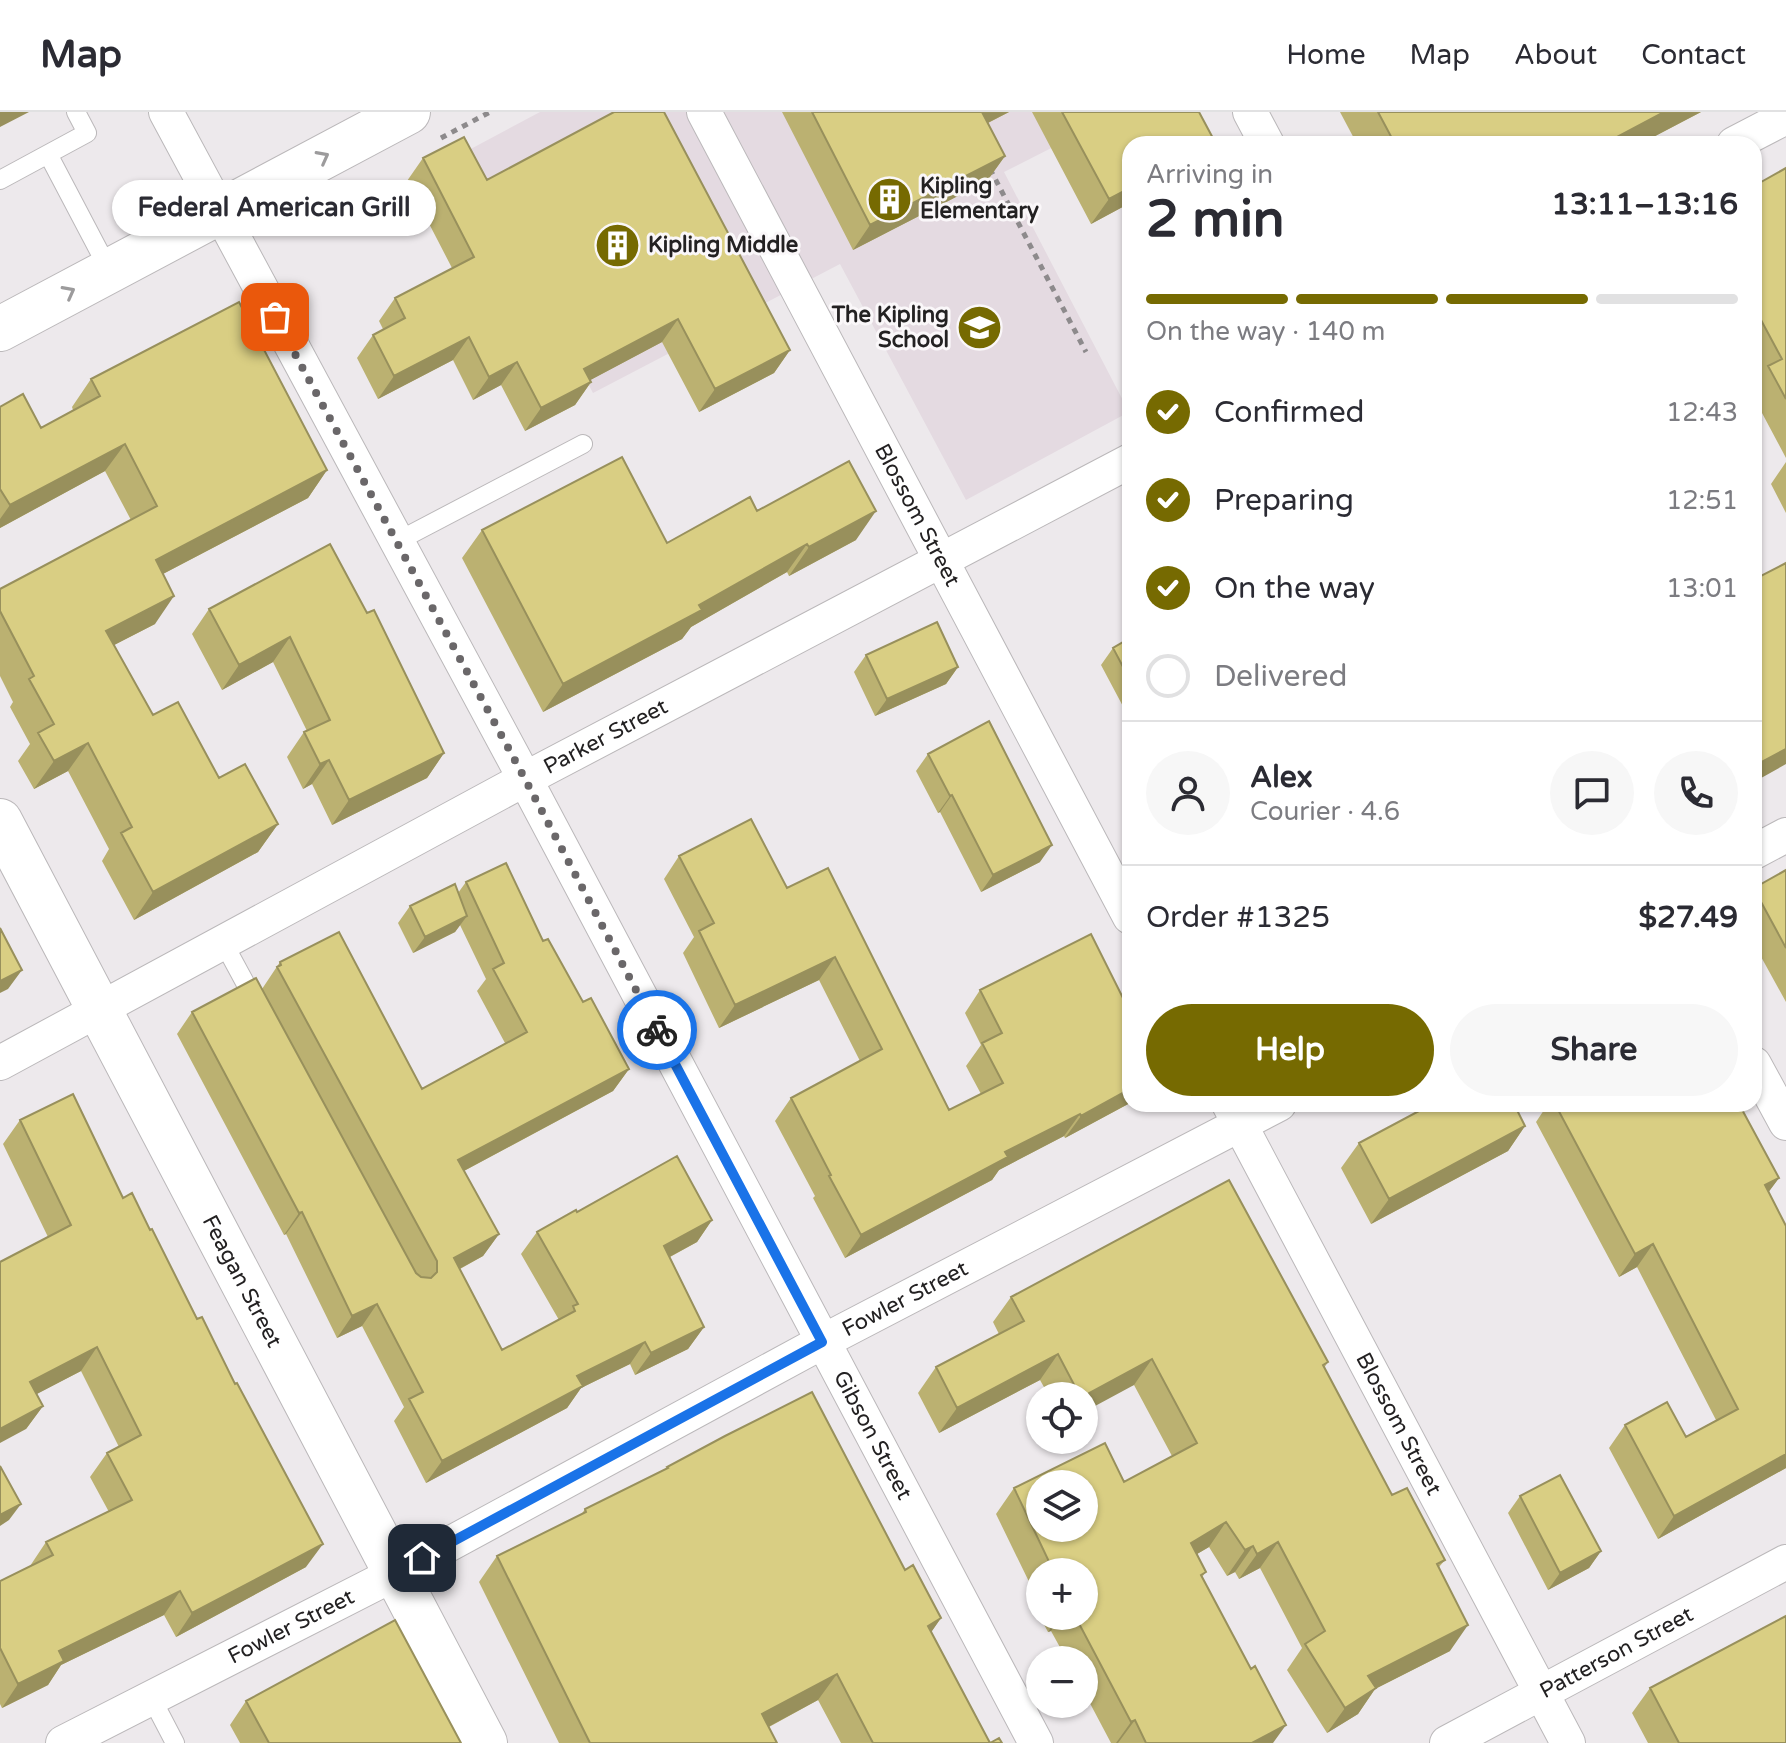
<!DOCTYPE html>
<meta charset="utf-8">
<style>
:root{--surface:#fff;--page:#f7f7f7;--text:#2b2b33;--muted:#7c7c81;--line:#e1e1e2;--accent:#766a01}
body{margin:0;font-family:"Varela Round",sans-serif;background:var(--page);color:var(--text);height:100vh;display:flex;flex-direction:column;font-size:30px;white-space:nowrap}
*{box-sizing:border-box;margin:0}
p{font-size:26px;color:var(--muted)}
.icon{flex:none;width:44px;height:44px;fill:none;stroke:currentColor;stroke-width:2;stroke-linecap:round;stroke-linejoin:round}
.map{position:relative;flex:1;overflow:hidden}
.panel{position:absolute;left:1122px;top:24px;width:640px;height:976px;display:flex;flex-direction:column;background:var(--surface);border-radius:24px;box-shadow:0 2px 6px #0004}
.panel>*{flex:none}
.buttons{position:absolute;left:1026px;top:1270px;display:grid;gap:16px}
.buttons a{display:grid;place-items:center;width:72px;height:72px;border-radius:50%;background:var(--surface);box-shadow:0 2px 6px #0004;font-size:40px}
.pin{position:absolute;display:grid;place-items:center;width:68px;height:68px;color:#fff;margin:-34px;border-radius:16px;box-shadow:0 4px 12px #0006}
.courier{position:absolute;display:grid;place-items:center;width:80px;height:80px;margin:-40px;border:6px solid #1a73e8;border-radius:50%;background:#fff;color:#222;box-shadow:0 2px 10px #0007}
.bubble{position:absolute;height:56px;border-radius:28px;background:var(--surface);box-shadow:0 2px 6px #0004;font-size:26px;font-weight:800;line-height:56px;text-align:center}
.overview em{font-style:normal;font-weight:800}
.overview div{display:flex;flex-direction:column-reverse}
.overview{display:flex;align-items:center;justify-content:space-between;height:136px;padding:0 24px}
h1{font-size:52px;font-weight:800;line-height:60px}
.bar{display:grid;grid-template-columns:repeat(4,1fr);gap:12px 8px;align-content:center;height:96px;padding:0 24px}
.bar i{height:10px;border-radius:6px;background:var(--line)}
.bar .active{background:var(--accent)}
.bar p{grid-column:span 4}
.line{display:flex;align-items:center;gap:20px;padding:0 24px;border-top:2px solid var(--line)}
.line div{flex:1}
.round{display:grid;place-items:center;flex:none;width:84px;height:84px;border-radius:42px;background:var(--page)}
ol{padding:0 24px;list-style:none}
li{display:flex;align-items:center;gap:24px;height:88px}
li p{margin-inline-start:auto}
li .icon{padding:8px;border-radius:50%;background:var(--accent);color:#fff;stroke-width:4}
li:last-child{color:var(--muted)}
li i{width:44px;height:44px;border:4px solid var(--line);border-radius:50%}
.primary-button{display:flex;gap:16px;margin-top:auto;padding:16px 24px}
.primary-button a{flex:1;height:92px;border-radius:48px;background:var(--accent);color:#fff;font-size:32px;font-weight:800;line-height:92px;text-align:center}
.primary-button a+a{background:var(--page);color:var(--text)}
header{display:flex;align-items:center;gap:48px;box-sizing:border-box;height:112px;padding:0 40px;background:var(--surface);border-bottom:2px solid var(--line)}
header strong{font-size:38px}
nav{display:flex;gap:44px;margin-inline-start:auto;font-size:28px}
.map>svg:first-child{display:block}
.built{fill:#e4dae1}
.lines{fill:none;stroke-linecap:round;stroke-linejoin:round}
.lane-casing{stroke:#bbb8ba;stroke-width:20}
.street-casing{stroke:#bbb8ba;stroke-width:36}
.secondary-casing{stroke:#bbb8ba;stroke-width:46}
.primary-casing{stroke:#bbb8ba;stroke-width:46}
.path{stroke:#8d8a8c;stroke-width:5;stroke-dasharray:6 6;stroke-linecap:butt}
.lane{stroke:#fff;stroke-width:18}
.street{stroke:#fff;stroke-width:34}
.secondary{stroke:#fff;stroke-width:44}
.primary{stroke:#fff;stroke-width:44}
.wall{fill:#bbb171;fill-rule:evenodd}
.shaded-wall{fill:#98905c}
.building{fill:#d9ce83;stroke:#98905c;stroke-width:2;fill-rule:evenodd}
.oneway{stroke:#9c9b9c}
.done{stroke:#6a6769;stroke-width:8;stroke-dasharray:0 14.4}
.route{stroke:#1a73e8;stroke-width:10}
.labels{text-anchor:middle;dominant-baseline:central;stroke-width:6;stroke-linejoin:round;paint-order:stroke}
.poi-label{font-size:22px;font-weight:bold;fill:#232122;stroke:#faf7f9;text-anchor:start}
.street-label{font-size:22px;fill:#232122;stroke:#faf7f9}
</style>
<header>
<strong>Map</strong>
<nav><a>Home</a><a>Map</a><a>About</a><a>Contact</a></nav>
</header>
<div class="map">
<svg width="1786" height="1631" viewBox="0 0 1786 1631">
<rect width="100%" height="100%" fill="#ede9ec"/>
<path class="built" d="M540,0H1122L1004,60L1129,300L966,388L840,152L593,281L467,39Z"/>
<g class="lines">
<defs>
<path id="lane" d="M48,42L109,158
M0,68L87,21L76,0
M396,430L583,332
M223,830L256,891
M151,1585L175,1631"/>
<g id="street">
<path id="s1" d="M166,0L525,667L1036,1631"/>
<path id="s2" d="M704,0L1130,805"/>
<path d="M1250,0L1267,32"/>
<path d="M1734,32L1786,5"/>
<path d="M1754,740L1786,723"/>
<path id="s3" d="M0,951L525,667L1130,349"/>
<path d="M1754,952L1786,1011"/>
<path id="s4" d="M1229,992L1568,1631"/>
<path id="s5" d="M63,1631L396,1461L822,1230L1279,992"/>
<path id="s6" d="M1447,1631L1786,1450"/>
</g>
<g id="secondary">
<path id="s7" d="M0,709L485,1631"/>
</g>
<path id="primary" d="M0,217L408,0"/>
</defs>
<use href="#lane" class="lane-casing"/>
<use href="#street" class="street-casing"/>
<use href="#secondary" class="secondary-casing"/>
<use href="#primary" class="primary-casing"/>
<path class="path" d="M441,26L490,0
M990,57L1086,240"/>
<use href="#lane" class="lane"/>
<use href="#street" class="street"/>
<use href="#secondary" class="secondary"/>
<use href="#primary" class="primary"/>
</g>
<path class="wall" d="M782,0H1009L988,11L1005,44L987,69L853,138Z
M1032,0H1199L1215,30L1214,32H1130V91L1091,112Z
M1340,0H1701L1640,32H1357Z
M423,46L487,68L790,238L774,261L699,300L662,230L590,268L591,270L575,293L525,319L501,273L473,288L453,248L378,287L357,246L373,223L383,217L379,209L395,186L452,156L407,69Z
M1786,56V346L1754,286V274L1760,265L1754,254V74Z
M91,267L327,358L308,386L163,462L155,512L114,533L153,603L219,666L278,712L258,740L134,808L102,749L109,737L68,659L34,677L18,649L30,632L10,595L13,590L0,564V477L131,408L105,359L0,416V295L41,316L73,298L72,295Z
M1786,350V401L1771,372Z
M757,399L856,428L789,464L787,460L691,515L682,527L543,600L462,446L482,418L667,431Z
M209,497L367,501L444,641L427,666L332,713L312,672L303,677L287,645L304,620L307,619L273,550L222,578L192,522Z
M1130,526V598L1126,600L1101,553L1113,536Z
M866,543L958,555L946,572L875,604L854,560Z
M928,642L1040,750L981,780L940,700L938,701L916,659Z
M679,744L787,776L949,998L981,982L966,954L981,933L965,901L980,878L1130,991L1065,1026L1064,1024L999,1058L992,1068L845,1146L813,1086L815,1084L775,1009L791,986L860,949L819,868L719,916L683,841L694,825L664,767Z
M1786,758V890L1754,832V776Z
M466,770L543,829L583,890L629,957L613,979L464,1059L499,1122L483,1144L460,1157L502,1238L559,1208L521,1142L537,1120L577,1100L712,1108L697,1130L670,1145L704,1215L688,1237L635,1263L630,1252L581,1276L567,1296L426,1371L394,1309L404,1295L362,1214L337,1226L286,1122L284,1123L177,922L192,900L262,877L280,850L422,977L505,931L477,879L486,867L460,813L455,820L413,841L398,811L410,794L458,781Z
M1548,992H1739L1779,1066L1768,1080L1786,1114V1356L1658,1427L1609,1336L1625,1313L1686,1325L1716,1308L1637,1155L1619,1165L1536,1010Z
M20,1008L123,1086L306,1455L176,1525L164,1503L61,1553L48,1573L2,1596L0,1592V1469L30,1454L46,1430L109,1400L90,1365L107,1341L119,1335L81,1259L36,1282L43,1294L26,1317L48,1125L3,1032Z
M1525,1014L1508,1039L1371,1112L1341,1056L1359,1031Z
M1011,1185L1328,1250L1324,1256L1392,1383L1445,1448L1439,1455L1450,1539L1375,1577L1358,1602L1327,1621L1287,1558L1302,1536L1260,1456L1239,1467L1235,1460L1227,1464L1209,1435L1197,1442L1206,1460L1202,1465L1273,1631H1111L1084,1580V1548H1067L1051,1519L1048,1520L1030,1486L1034,1480L996,1402L1014,1376L1124,1370L1172,1344L1134,1273L1084,1284H1049L1040,1268L939,1321L918,1281L936,1255L999,1222L993,1210ZM1040,1460H1084V1504H1040Z
M667,1355L905,1458L941,1506L931,1520L990,1631H1002H841L818,1588L769,1615L777,1631H559L479,1470L497,1444L581,1403L585,1397L665,1358Z
M1520,1384L1601,1439L1589,1456L1548,1478L1508,1401Z
M1650,1576L1786,1631H1648L1632,1601Z
M246,1589L461,1631H240L230,1613Z"/>
<path class="shaded-wall" d="M0,0H29L0,15Z
M980,0H1009L964,23Z
M1664,0H1701L1640,32H1604Z
M1005,44L987,69L853,138L870,113Z
M1130,76V91L1091,112L1109,87Z
M678,207L662,230L568,280L584,257Z
M469,225L453,248L378,287L394,264Z
M790,238L774,261L699,300L715,277Z
M517,250L501,273L473,288L489,265Z
M591,270L575,293L525,319L541,296Z
M125,332L105,359L0,416V407L10,393Z
M327,358L308,386L136,476L156,448Z
M876,399L856,428L789,464L809,435Z
M807,432L787,460L691,515L682,527L543,600L563,572L699,493Z
M174,484L155,512L87,547L106,519Z
M290,525L273,550L222,578L239,553Z
M958,555L946,572L875,604L887,587Z
M88,631L68,659L34,677L54,649Z
M1786,637V652L1754,670V654Z
M444,641L427,666L332,713L349,688Z
M329,648L312,672L303,677L320,652Z
M952,683L940,700L938,701L950,684Z
M278,712L258,740L134,808L153,780Z
M1052,733L1040,750L981,780L993,763Z
M467,804L455,820L413,841L425,825Z
M835,845L819,868L719,916L735,893Z
M22,858L8,877L0,881V869Z
M629,957L613,979L443,1070L458,1048Z
M1130,977V991L1065,1026L1081,1004Z
M1080,1002L1064,1024L999,1058L992,1068L845,1146L861,1123L1005,1040Z
M1525,1014L1508,1039L1371,1112L1389,1087Z
M1779,1066L1762,1089L1765,1073Z
M302,1100L286,1122L284,1123L299,1101Z
M712,1108L697,1130L649,1156L664,1134Z
M499,1122L483,1144L439,1168L454,1146Z
M1653,1132L1637,1155L1619,1165L1635,1142Z
M377,1192L362,1214L337,1226L352,1204Z
M704,1215L688,1237L635,1263L651,1241Z
M645,1230L630,1252L581,1276L567,1296L426,1371L442,1349L577,1264Z
M97,1235L81,1259L14,1294L30,1270Z
M1058,1242L1040,1268L939,1321L957,1296Z
M1152,1247L1134,1273L1084,1300V1284Z
M43,1294L26,1317L0,1331V1317Z
M1786,1342V1356L1658,1427L1674,1404Z
M21,1392L9,1408L0,1414V1403Z
M1226,1410L1209,1435L1173,1456L1191,1431Z
M1278,1430L1260,1456L1239,1467L1257,1442Z
M323,1432L306,1455L176,1525L192,1501Z
M1253,1434L1235,1460L1227,1464L1245,1438Z
M1601,1439L1589,1456L1548,1478L1560,1461Z
M180,1479L164,1503L61,1553L48,1573L2,1596L18,1572L59,1539Z
M1059,1504H1061L1051,1519L1048,1520Z
M941,1506L923,1532L928,1514Z
M1468,1513L1450,1539L1375,1577L1358,1602L1327,1621L1368,1564Z
M837,1562L818,1588L744,1628L762,1602Z
M1135,1608L1118,1631H1116L1131,1610Z
M1286,1613L1273,1631H1252Z"/>
<path class="building" d="M614,0H664L790,238L715,277L678,207L584,257L591,270L541,296L517,250L489,265L469,225L394,264L373,223L405,206L395,186L474,145L423,46L464,25L487,68Z
M812,0H982L1005,44L870,113Z
M1062,0H1199L1215,30L1212,32H1130V76L1109,87Z
M1378,0H1664L1604,32H1395Z
M1786,56V287L1768,254L1782,247L1754,195V74Z
M239,190L327,358L156,448L174,484L106,519L153,603L178,590L219,666L245,652L278,712L153,780L121,721L132,715L88,631L54,649L38,621L54,612L29,567L34,564L0,499V477L157,394L125,332L10,393L0,377V295L23,282L41,316L100,284L91,267Z
M622,345L667,431L750,385L757,399L849,349L876,399L809,435L807,432L699,493L702,498L563,572L482,418Z
M330,432L367,501L374,498L444,641L349,688L329,648L320,652L304,620L330,608L290,525L239,553L209,497Z
M1754,450L1761,464L1786,451V637L1754,654Z
M937,510L958,555L887,587L866,543Z
M1130,526V568L1113,536Z
M989,609L1052,733L993,763L952,683L950,684L928,642Z
M751,707L787,776L828,756L949,998L1003,971L982,931L1002,921L980,878L1091,822L1130,900V977L1081,1004L1080,1002L1005,1040L1008,1045L861,1123L829,1064L831,1063L791,986L882,937L835,845L735,893L699,819L714,811L679,744Z
M506,751L543,829L548,827L583,890L591,886L629,957L458,1048L499,1122L454,1146L502,1238L575,1199L573,1194L578,1192L537,1120L576,1098L577,1100L677,1044L712,1108L664,1134L704,1215L651,1241L645,1230L577,1264L583,1274L442,1349L409,1287L423,1280L377,1192L352,1204L302,1100L299,1101L192,900L256,866L416,1161L421,1165L431,1166L437,1160V1149L277,855L281,853L280,850L339,820L422,977L527,920L493,857L504,851L466,770Z
M1786,758V836L1754,777V776Z
M455,772L467,804L425,825L410,794Z
M0,816L22,858L0,869Z
M73,982L123,1086L132,1081L150,1118L152,1117L197,1207L202,1205L235,1272L237,1271L323,1432L192,1501L180,1479L59,1539L64,1549L18,1572L0,1536V1469L53,1443L46,1430L132,1388L107,1341L141,1323L97,1235L30,1270L43,1294L0,1317V1150L71,1113L20,1008Z
M1432,992H1514L1525,1014L1389,1087L1359,1031Z
M1555,992H1739L1779,1066L1765,1073L1786,1114V1342L1674,1404L1625,1313L1667,1290L1686,1325L1738,1297L1653,1132L1635,1142Z
M1229,1068L1328,1250L1323,1253L1392,1383L1407,1376L1445,1448L1437,1452L1468,1513L1368,1564L1376,1576L1345,1596L1305,1532L1325,1519L1278,1430L1257,1442L1253,1434L1245,1438L1226,1410L1191,1431L1206,1460L1201,1463L1251,1557L1255,1554L1286,1613L1252,1631H1146L1135,1608L1131,1610L1075,1504H1084V1460H1049L1053,1458L1014,1376L1105,1331L1124,1370L1197,1331L1152,1247L1084,1284H1080L1058,1242L957,1296L936,1255L1024,1209L1011,1185ZM1040,1372H1084V1416H1040Z
M812,1280L905,1458L913,1453L941,1506L928,1514L990,1631L999,1626L1002,1631H873L837,1562L762,1602L777,1631H590L497,1444L586,1400L585,1397L668,1356L667,1355L725,1324Z
M0,1354L21,1392L0,1403Z
M1560,1363L1601,1439L1560,1461L1520,1384Z
M1786,1504V1631H1679L1650,1576Z
M395,1508L461,1631H269L246,1589Z"/>
<defs><path id="oneway-chevron" d="M-2-3.5L2.5 0L-2 3.5" fill="none" stroke-width="1.6" stroke-linecap="round" stroke-linejoin="round" transform="scale(2)"/></defs>
<g class="oneway">
<use href="#oneway-chevron" transform="translate(323 45) rotate(-28)"/>
<use href="#oneway-chevron" transform="translate(69 180) rotate(-28)"/>
</g>
<g class="lines">
<path class="done" d="M275,205L525,667L657,918"/>
<path class="route" d="M422,1446L822,1230L657,918"/>
</g>
<defs>
<symbol id="building-disc" viewBox="-11 -11 22 22"><circle r="9.5" fill="#766a01" stroke="#faf7f9"/><path d="M-4-6H4V6H1V3H-1V6H-4ZM-2.5-4.3h1.7v1.8h-1.7ZM.8-4.3h1.7v1.8H.8ZM-2.5-1h1.7V.8h-1.7ZM.8-1h1.7V.8H.8Z" fill="#fff"/></symbol>
<symbol id="school-disc" viewBox="-11 -11 22 22"><circle r="9.5" fill="#766a01" stroke="#faf7f9"/><path d="M0-5L7-2L0 1L-7-2ZM-4 1L0 2.5L4 1V4Q0 6-4 4Z" fill="#fff"/></symbol>
</defs>
<g fill-rule="evenodd">
<use href="#building-disc" x="864" y="62" width="51" height="51"/>
<use href="#building-disc" x="592" y="108" width="51" height="51"/>
<use href="#school-disc" x="954" y="190" width="51" height="51"/>
</g>
<g class="labels">
<g class="poi-label">
<text x="920" y="74">Kipling<tspan x="920" dy="25">Elementary</tspan></text>
<text x="648" y="133">Kipling Middle</text>
<text x="949" y="203" text-anchor="end">The Kipling<tspan x="949" dy="25">School</tspan></text>
</g>
<g class="street-label">
<text stroke="none"><textPath href="#s2" startOffset="456">Blossom Street</textPath></text>
<text stroke="none"><textPath href="#s3" startOffset="688">Parker Street</textPath></text>
<text stroke="none"><textPath href="#s7" startOffset="520">Feagan Street</textPath></text>
<text stroke="none"><textPath href="#s5" startOffset="952">Fowler Street</textPath></text>
<text stroke="none"><textPath href="#s4" startOffset="362">Blossom Street</textPath></text>
<text stroke="none"><textPath href="#s1" startOffset="1500">Gibson Street</textPath></text>
<text stroke="none"><textPath href="#s5" startOffset="256">Fowler Street</textPath></text>
<text stroke="none"><textPath href="#s6" startOffset="192">Patterson Street</textPath></text>
</g>
</g>
</svg>
<div class="buttons">
<a><svg class="icon" aria-label="locate" viewBox="0 0 24 24"><circle cx="12" cy="12" r="6"/><path d="M12 2v4M12 18v4M2 12h4M18 12h4"/></svg></a>
<a><svg class="icon" aria-label="layers" viewBox="0 0 24 24"><path d="M12 4l9 5-9 5-9-5zM3 14l9 5 9-5"/></svg></a>
<a>+</a>
<a>−</a>
</div>
<div class="pin" style="left:275px;top:205px;background:#ea580c"><svg class="icon" aria-label="bag" viewBox="0 0 24 24"><path d="M5 8h14l-1 12H6zM9 8a3 3 0 0 1 6 0"/></svg></div>
<div class="pin" style="left:422px;top:1446px;background:#1f2937"><svg class="icon" aria-label="home" viewBox="0 0 24 24"><path d="M3 11l9-7 9 7M6 9v11h12V9"/></svg></div>
<div class="courier" style="left:657px;top:918px"><svg class="icon" aria-label="bike" viewBox="0 0 24 24"><circle cx="6" cy="16" r="4"/><circle cx="18" cy="16" r="4"/><path d="M6 16l4-8h5l3 8M10 8l3 8H6M13 5h3"/></svg></div>
<div class="bubble" style="left:112px;top:68px;width:324px">Federal American Grill</div>
<section class="panel">
<div class="overview"><div><h1>2 min</h1><p>Arriving in</p></div><em>13:11–13:16</em></div>
<div class="bar"><i class="active"></i><i class="active"></i><i class="active"></i><i></i><p>On the way · 140 m</p></div>
<ol>
<li><svg class="icon" aria-label="check" viewBox="0 0 24 24"><path d="M5 12l5 5 9-10"/></svg>Confirmed<p>12:43</p></li>
<li><svg class="icon" aria-label="check" viewBox="0 0 24 24"><path d="M5 12l5 5 9-10"/></svg>Preparing<p>12:51</p></li>
<li><svg class="icon" aria-label="check" viewBox="0 0 24 24"><path d="M5 12l5 5 9-10"/></svg>On the way<p>13:01</p></li>
<li><i></i>Delivered</li>
</ol>
<div class="line" style="height:144px"><a class="round"><svg class="icon" aria-label="person" viewBox="0 0 24 24"><circle cx="12" cy="8" r="4"/><path d="M4 21q1-7 8-7t8 7"/></svg></a><div><b>Alex</b><p>Courier · 4.6</p></div><a class="round"><svg class="icon" aria-label="chat" viewBox="0 0 24 24"><path d="M4 5h16v11H9l-5 4z"/></svg></a><a class="round"><svg class="icon" aria-label="phone" viewBox="0 0 24 24"><path d="M5 4h4l2 5-3 2q2 4 5 5l2-3 5 2v4C11 20 4 13 5 4z"/></svg></a></div>
<div class="line" style="height:104px"><div>Order #1325</div><b>$27.49</b></div>
<div class="primary-button"><a>Help</a><a>Share</a></div>
</section>
</div>
